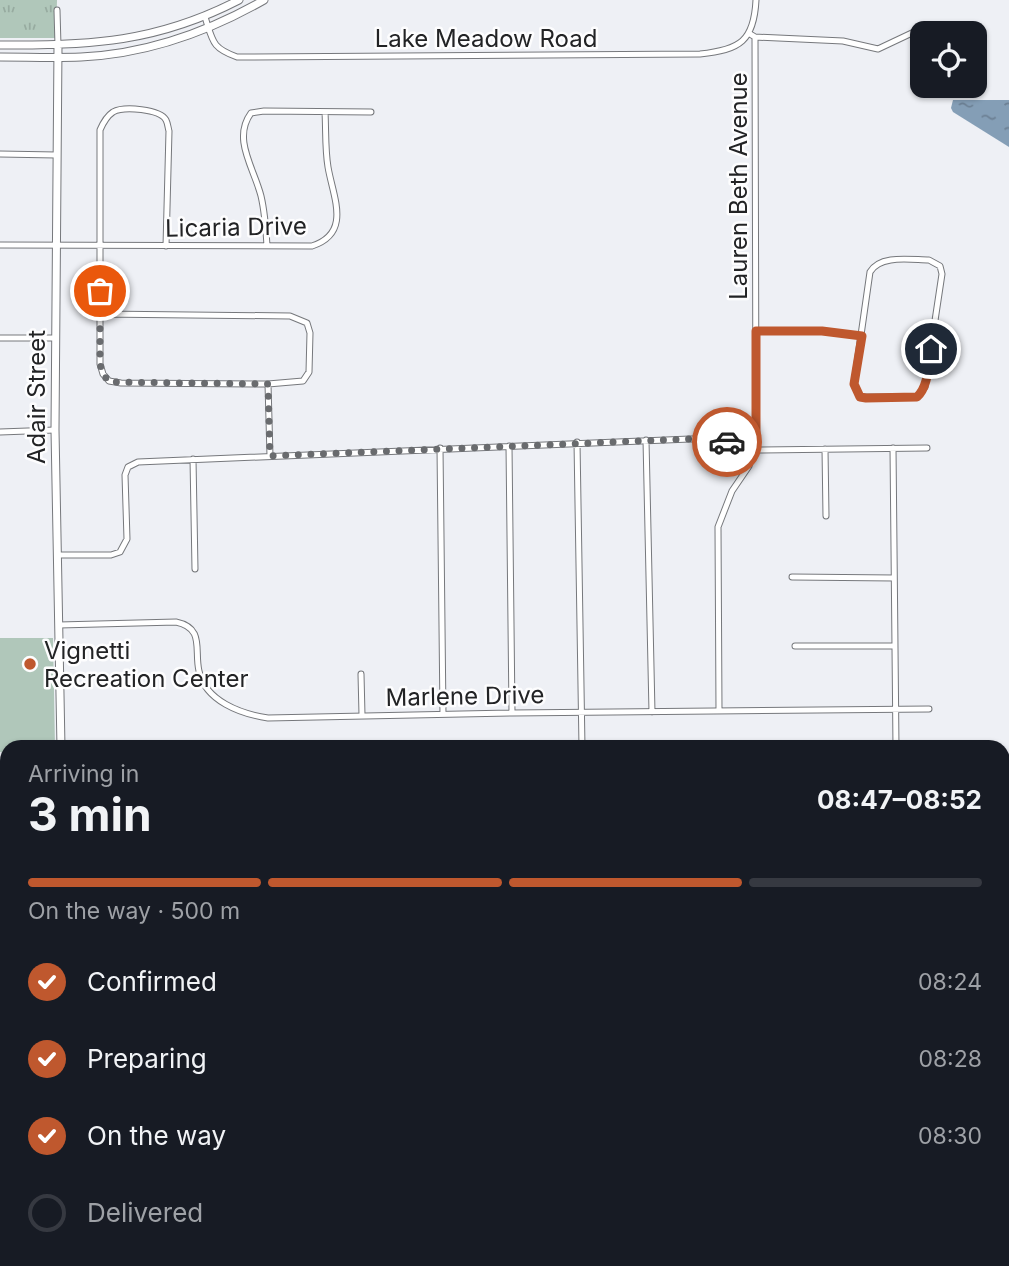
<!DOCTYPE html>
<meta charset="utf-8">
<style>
:root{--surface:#171b24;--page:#20242c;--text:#f1f3f6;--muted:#9ea1a6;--line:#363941;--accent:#bf582e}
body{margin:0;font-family:Inter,sans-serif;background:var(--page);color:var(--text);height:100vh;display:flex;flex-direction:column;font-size:26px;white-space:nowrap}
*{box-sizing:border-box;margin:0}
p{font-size:23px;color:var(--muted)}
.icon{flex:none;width:38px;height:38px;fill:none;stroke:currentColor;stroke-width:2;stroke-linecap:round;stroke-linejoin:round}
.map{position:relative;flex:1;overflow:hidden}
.sheet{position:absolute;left:0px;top:740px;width:1010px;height:527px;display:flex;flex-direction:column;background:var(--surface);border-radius:21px 21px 0 0;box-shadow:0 2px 5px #0004}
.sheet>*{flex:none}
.controls{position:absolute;left:910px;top:21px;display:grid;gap:14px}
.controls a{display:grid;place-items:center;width:77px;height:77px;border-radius:14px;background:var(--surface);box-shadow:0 2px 5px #0004;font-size:35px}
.pin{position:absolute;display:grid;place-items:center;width:60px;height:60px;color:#fff;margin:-30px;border:4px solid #fff;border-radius:50%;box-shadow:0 2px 7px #0007}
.courier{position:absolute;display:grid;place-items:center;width:70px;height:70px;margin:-35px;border:5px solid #bf582e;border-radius:50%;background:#fff;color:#222;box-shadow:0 2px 9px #0007}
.summary em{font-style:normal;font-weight:700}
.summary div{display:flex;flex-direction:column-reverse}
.summary{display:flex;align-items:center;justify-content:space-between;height:119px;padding:0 28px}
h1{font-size:46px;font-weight:700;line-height:52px}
.bar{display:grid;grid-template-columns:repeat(4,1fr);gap:10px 7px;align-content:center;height:84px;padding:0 28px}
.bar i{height:9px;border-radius:5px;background:var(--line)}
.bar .active{background:var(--accent)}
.bar p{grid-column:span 4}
ol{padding:0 28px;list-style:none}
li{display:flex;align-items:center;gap:21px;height:77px}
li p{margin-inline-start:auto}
li .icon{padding:7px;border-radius:50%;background:var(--accent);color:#fff;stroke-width:4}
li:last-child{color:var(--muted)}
li i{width:38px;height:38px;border:4px solid var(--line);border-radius:50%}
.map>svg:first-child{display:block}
.grass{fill:url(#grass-tufts)}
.green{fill:#b0c7ba}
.water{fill:url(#water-ripples)}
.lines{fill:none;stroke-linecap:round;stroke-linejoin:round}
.minor-casing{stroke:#76787c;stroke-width:7}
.tertiary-casing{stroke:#76787c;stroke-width:9}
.minor{stroke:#fff;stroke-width:5}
.tertiary{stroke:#fff;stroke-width:7}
.done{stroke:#696b6e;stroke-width:7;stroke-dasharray:0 12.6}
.route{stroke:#bf582e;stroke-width:9}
.poi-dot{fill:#bf582e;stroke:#fdfdfe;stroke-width:2.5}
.labels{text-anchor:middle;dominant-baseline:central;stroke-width:5;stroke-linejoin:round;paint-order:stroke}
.street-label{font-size:24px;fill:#222325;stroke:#fdfdfe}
.poi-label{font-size:24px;fill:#222325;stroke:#fdfdfe;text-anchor:start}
</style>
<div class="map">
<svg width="1009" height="1266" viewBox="0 0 1009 1266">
<defs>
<pattern id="grass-tufts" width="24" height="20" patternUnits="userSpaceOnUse" patternTransform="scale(1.75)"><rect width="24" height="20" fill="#b0c7ba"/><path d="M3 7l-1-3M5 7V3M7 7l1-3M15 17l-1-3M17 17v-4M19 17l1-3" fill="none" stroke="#97aba0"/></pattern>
<pattern id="water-ripples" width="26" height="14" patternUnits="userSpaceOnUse" patternTransform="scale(1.75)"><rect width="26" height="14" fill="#849eb6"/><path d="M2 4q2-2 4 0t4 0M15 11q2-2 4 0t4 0" fill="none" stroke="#6c8094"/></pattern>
</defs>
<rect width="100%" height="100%" fill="#eef0f5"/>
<path class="grass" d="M0,0H57L56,38H0Z"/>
<path class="green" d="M0,638H53L55,747H7V753L0,752Z"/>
<path class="water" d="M953,100H1009V147L953,112L951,108Z"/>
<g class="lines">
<defs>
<path id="minor" d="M57,10L58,46
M205,17C213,42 212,48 237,57L700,54C740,50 754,41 756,0
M755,37L843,41L878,49L914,32H943L966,26
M0,154L56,155
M0,245L312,246C352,233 333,197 328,167C325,149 326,130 325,112
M267,246C266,229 265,213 261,196C254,168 232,139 251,113L264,111L371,112
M929,260L940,266L942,274L925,387L917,397H860L854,384L870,272C880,254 912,260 929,260Z
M101,314L290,316L307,323L310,333L309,372L303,381L268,384L121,383L109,381L103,374L100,364V130C103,123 107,116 113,112C124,106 160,109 166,120C168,124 168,128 169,131L166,246
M756,331H822L862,336
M0,338H55
M268,384L270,456
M0,432L55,430
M646,440L652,712
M577,442L582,747
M509,446L512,713
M440,448L443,714
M893,448L896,747
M825,449L826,516
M193,459L195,569
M58,555H111L120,552L127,539L125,475L128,467L138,462L690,439H715L754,450L927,448
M792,577L894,578
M59,625L176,622C205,628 194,650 199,671C205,701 241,714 268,718L512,713L929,709
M795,646H895
M361,674L362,715
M719,711L718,527L732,491L749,466L756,433L755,37L750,34
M0,790H7
M0,859L7,858
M0,932H7
M0,1005H7
M0,1079H7
M1003,1216H1009
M0,1238H7
M34,1260V1266
M189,1260V1266
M265,1260V1266
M340,1260V1266
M441,1260L454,1266
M943,1260V1266
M802,1266V1260
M873,1266V1260"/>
<path id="tertiary" d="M0,45C90,46 158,42 239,0
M58,46L55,430L61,747
M0,57C27,57 54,58 81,57C146,54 208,32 264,0
M0,1163H7
M611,1260L623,1266"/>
</defs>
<use href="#minor" class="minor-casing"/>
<use href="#tertiary" class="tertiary-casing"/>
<use href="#minor" class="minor"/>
<use href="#tertiary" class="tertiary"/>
</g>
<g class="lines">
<path class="done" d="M100,291V364L103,374L109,382L268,384L270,456L690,439H715L727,442"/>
<path class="route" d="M727,442L754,450L756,433V331H822L862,336L854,384L860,397L866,398L917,397C929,386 928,364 931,349"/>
</g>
<circle class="poi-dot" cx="30" cy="664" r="7"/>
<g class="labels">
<g class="street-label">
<text x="486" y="38">Lake Meadow Road</text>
<text transform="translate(738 186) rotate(-90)">Lauren Beth Avenue</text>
<text transform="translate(236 227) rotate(-1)">Licaria Drive</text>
<text transform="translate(36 397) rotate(-90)">Adair Street</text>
<text transform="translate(465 696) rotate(-1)">Marlene Drive</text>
</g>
<g class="poi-label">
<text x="44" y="650">Vignetti<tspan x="44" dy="28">Recreation Center</tspan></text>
</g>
</g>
</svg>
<div class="controls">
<a><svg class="icon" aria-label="locate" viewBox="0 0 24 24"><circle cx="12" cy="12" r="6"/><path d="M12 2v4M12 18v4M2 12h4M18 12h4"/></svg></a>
</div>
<div class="pin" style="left:100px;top:291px;background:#ea580c"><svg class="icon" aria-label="bag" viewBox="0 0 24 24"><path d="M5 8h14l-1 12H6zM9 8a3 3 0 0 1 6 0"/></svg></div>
<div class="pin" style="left:931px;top:349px;background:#1f2937"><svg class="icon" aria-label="home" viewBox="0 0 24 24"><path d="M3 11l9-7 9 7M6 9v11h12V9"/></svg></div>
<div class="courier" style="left:727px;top:442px"><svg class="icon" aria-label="car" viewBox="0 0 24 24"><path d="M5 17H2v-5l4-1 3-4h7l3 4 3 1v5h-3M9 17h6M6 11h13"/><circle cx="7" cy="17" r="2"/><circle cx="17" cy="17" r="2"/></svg></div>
<section class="sheet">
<div class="summary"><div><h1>3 min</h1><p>Arriving in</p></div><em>08:47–08:52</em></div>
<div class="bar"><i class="active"></i><i class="active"></i><i class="active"></i><i></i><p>On the way · 500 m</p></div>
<ol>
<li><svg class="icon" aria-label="check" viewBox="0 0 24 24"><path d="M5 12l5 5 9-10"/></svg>Confirmed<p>08:24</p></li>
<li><svg class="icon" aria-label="check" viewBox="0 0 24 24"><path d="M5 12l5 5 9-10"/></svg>Preparing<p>08:28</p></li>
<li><svg class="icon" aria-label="check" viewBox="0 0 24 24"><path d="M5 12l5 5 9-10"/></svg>On the way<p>08:30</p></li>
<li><i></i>Delivered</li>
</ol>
</section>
</div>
